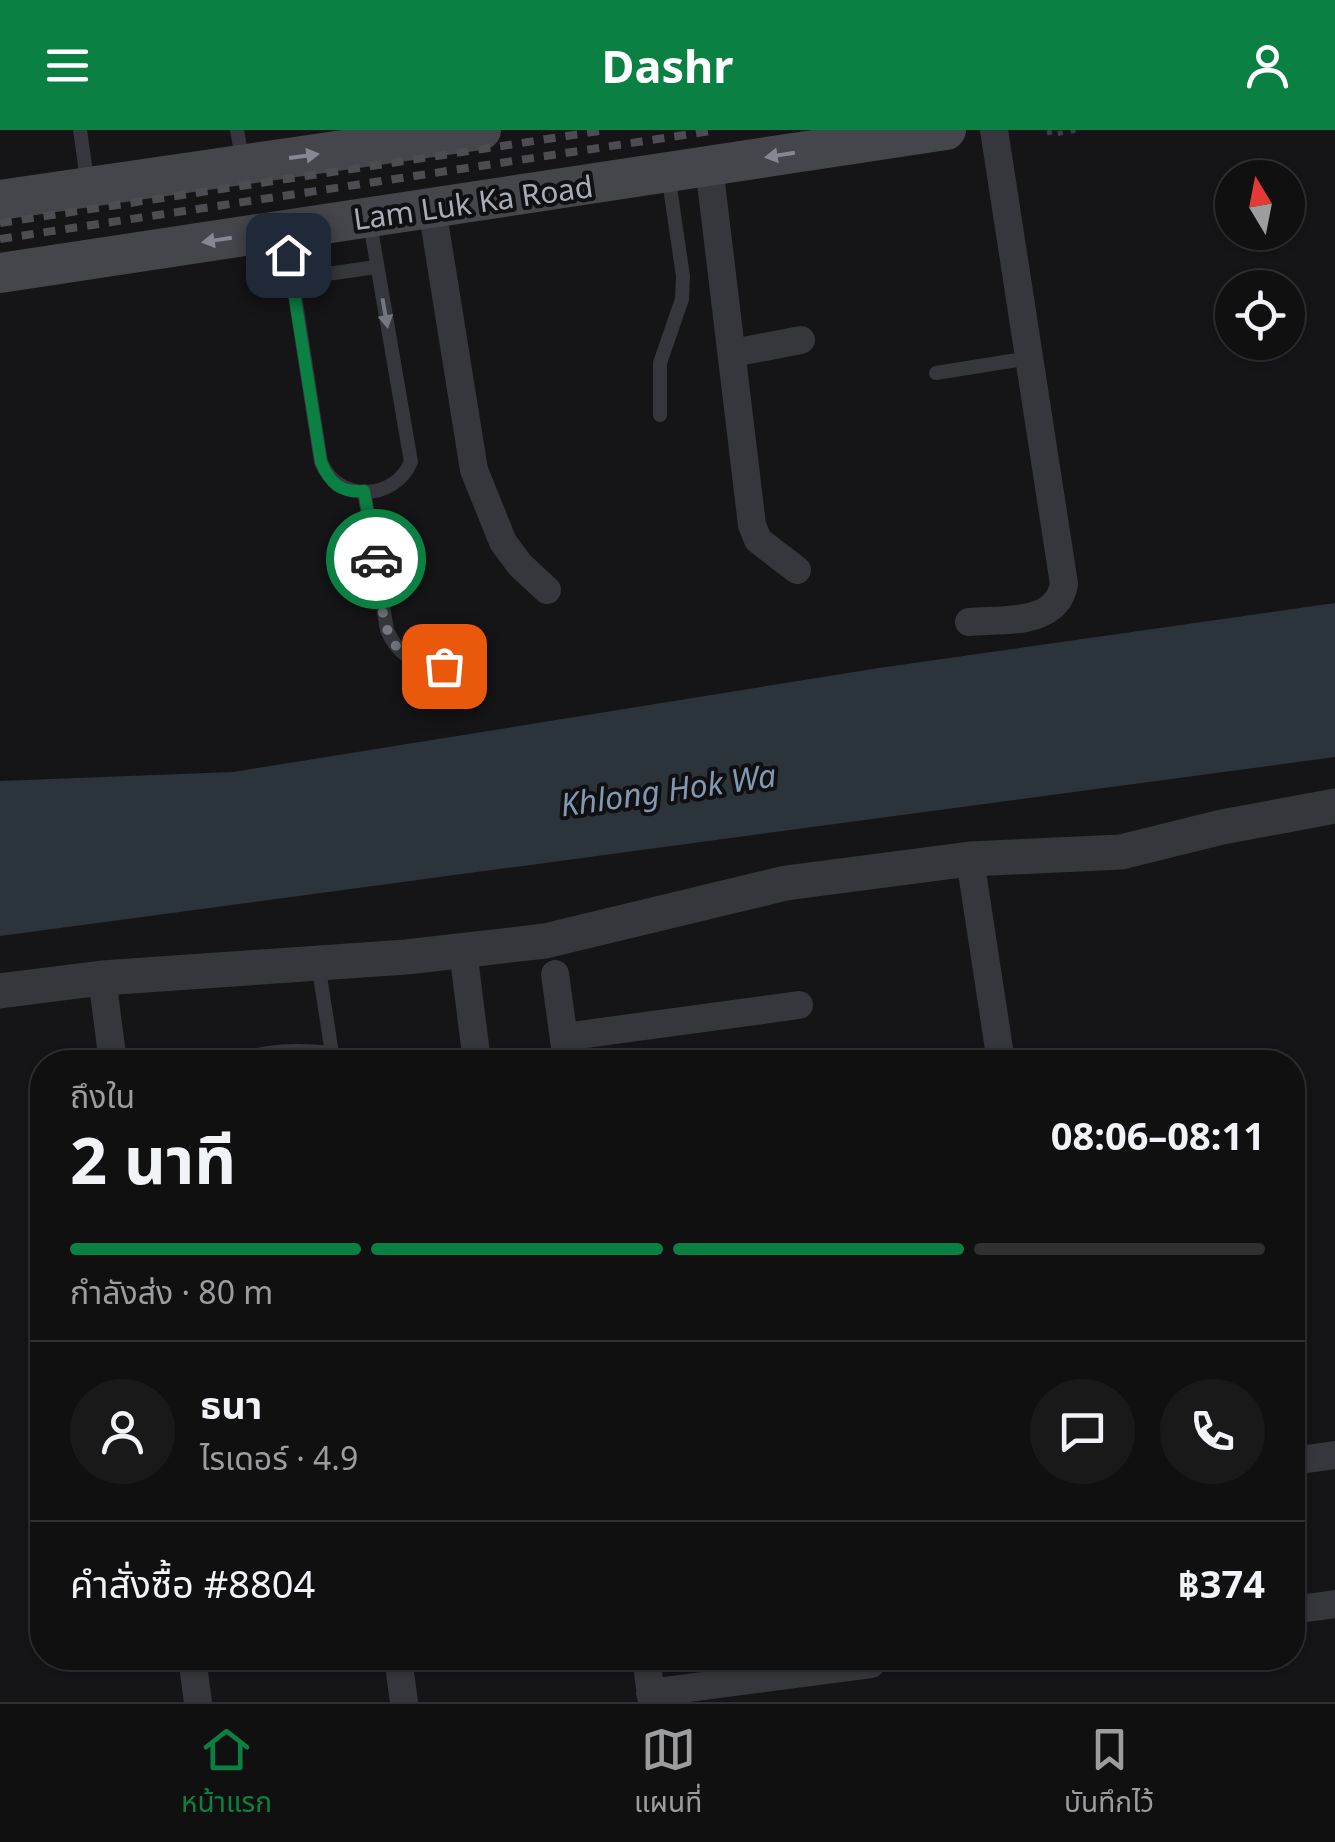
<!DOCTYPE html>
<html lang="th">
<meta charset="utf-8">
<style>
:root{--surface:#101011;--page:#19191a;--text:#f1f3f6;--muted:#9c9d9f;--line:#303031;--accent:#0b8043}
body{margin:0;font-family:"Noto Sans","Noto Sans Thai",sans-serif;background:var(--page);color:var(--text);height:100vh;display:flex;flex-direction:column;font-size:38px;white-space:nowrap}
*{box-sizing:border-box;margin:0}
p{font-size:32px;color:var(--muted)}
.icon{flex:none;width:55px;height:55px;fill:none;stroke:currentColor;stroke-width:2;stroke-linecap:round;stroke-linejoin:round}
.map{position:relative;flex:1;overflow:hidden}
.side{position:absolute;left:30px;top:920px;width:1275px;height:620px;display:flex;flex-direction:column;background:var(--surface);border-radius:40px;box-shadow:0 2px 8px #0004,0 0 0 2px var(--line)}
.side>*{flex:none}
.needle{width:65px;rotate:350deg}
.fabs{position:absolute;left:1215px;top:30px;display:grid;gap:20px}
.fabs a{display:grid;place-items:center;width:90px;height:90px;border-radius:50%;background:var(--surface);box-shadow:0 2px 8px #0004,0 0 0 2px var(--line);font-size:50px}
.pin{position:absolute;display:grid;place-items:center;width:85px;height:85px;color:#fff;margin:-42px;border-radius:20px;box-shadow:0 5px 15px #0006}
.courier{position:absolute;display:grid;place-items:center;width:100px;height:100px;margin:-50px;border:8px solid #0b8043;border-radius:50%;background:#fff;color:#222;box-shadow:0 2px 12px #0007}
.headline em{font-style:normal;font-weight:700}
.headline div{display:flex;flex-direction:column-reverse}
.headline{display:flex;align-items:center;justify-content:space-between;height:170px;padding:0 40px}
h1{font-size:65px;font-weight:700;line-height:75px}
.bar{display:grid;grid-template-columns:repeat(4,1fr);gap:15px 10px;align-content:center;height:120px;padding:0 40px}
.bar i{height:12px;border-radius:8px;background:var(--line)}
.bar .current{background:var(--accent)}
.bar p{grid-column:span 4}
.line{display:flex;align-items:center;gap:25px;padding:0 40px;border-top:2px solid var(--line)}
.line div{flex:1}
.round{display:grid;place-items:center;flex:none;width:105px;height:105px;border-radius:52px;background:var(--page)}
header{display:flex;justify-content:space-between;align-items:center;height:130px;padding:0 40px;background:var(--accent);color:#fff;font-size:45px;font-weight:700}
.dock{display:flex;justify-content:space-around;align-items:center;height:140px;border-top:2px solid var(--line);background:var(--surface);font-size:28px;color:var(--muted)}
.dock a{display:grid;justify-items:center;gap:5px}
.dock .current{color:var(--accent)}
.map>svg:first-child{display:block}
.water{fill:#2c343b}
.lines{fill:none;stroke-linecap:round;stroke-linejoin:round}
.path{stroke:#3c3e43;stroke-width:5;stroke-dasharray:5 8;stroke-linecap:butt}
.service{stroke:#36373c;stroke-width:14}
.minor{stroke:#36373c;stroke-width:28}
.tertiary{stroke:#36373c;stroke-width:35}
.secondary{stroke:#45464c;stroke-width:40}
.rail{stroke:#4c4d53;stroke-width:8;stroke-dasharray:12 10;stroke-linecap:butt}
.oneway{fill:#858892}
.oneway2{fill:#757780}
.done{stroke:#75777f;stroke-width:10;stroke-dasharray:0 18}
.route{stroke:#0b8043;stroke-width:12}
.labels{text-anchor:middle;dominant-baseline:central;stroke-width:8;stroke-linejoin:round;paint-order:stroke}
.street-label{font-size:30px;fill:#a8acb7;stroke:#101012}
.water-label{font-size:32px;font-style:italic;fill:#8098b1;stroke:#101012}
</style>
<header><svg class="icon" aria-label="menu" viewBox="0 0 24 24"><path d="M4 6h16M4 12h16M4 18h16"/></svg>Dashr<svg class="icon" aria-label="person" viewBox="0 0 24 24"><circle cx="12" cy="8" r="4"/><path d="M4 21q1-7 8-7t8 7"/></svg></header>
<div class="map">
<svg width="1335" height="1572" viewBox="0 0 1335 1572">
<rect width="100%" height="100%" fill="#151517"/>
<path class="water" d="M1335,473V627L0,806V651L233,642L879,538Z"/>
<g class="lines">
<path class="path" d="M1049,0L1050,5L1077,0"/>
<path class="service" d="M80,0L88,56
M237,0L243,34
M285,102L321,332C338,373 394,371 411,332L370,93
M292,149L376,137
M936,243L1030,228
M660,285V233L682,169L683,146L668,44
M364,361L387,500C404,539 432,536 470,536
M318,833L333,930
M232,932C268,920 295,919 332,923
M39,1052L42,1051"/>
<path class="minor" d="M709,36L752,395L758,410L797,440
M432,78L474,340L503,412L520,435L547,460
M733,223L801,210
M969,492C1003,489 1057,496 1064,454L994,0
M970,729L1001,932
M463,820L477,932
M555,844L567,932
M102,848L113,932
M564,907L799,875
M1292,1331L1335,1325
M1292,1480L1335,1474
M192,1528L198,1572
M398,1528L404,1572
M646,1528L652,1572
M650,1563L871,1534"/>
<path class="tertiary" d="M0,861L102,848L406,827L545,811L786,753L970,729L1121,722L1222,697L1335,676"/>
<path class="secondary" d="M0,70L481,0
M0,143L946,0"/>
<path class="rail" d="M0,93L606,0
M0,109L717,0"/>
</g>
<defs><path id="oneway-solid" d="M-6-.8H1V-3.2L6.5 0L1 3.2V.8H-6Z" transform="scale(2.5)"/></defs>
<g class="oneway">
<use href="#oneway-solid" transform="translate(780 25) rotate(171)"/>
<use href="#oneway-solid" transform="translate(304 26) rotate(-8)"/>
<use href="#oneway-solid" transform="translate(217 110) rotate(171)"/>
</g>
<use class="oneway2" href="#oneway-solid" transform="translate(385 183) rotate(80)"/>
<g class="lines">
<path class="done" d="M376,429C384,481 377,534 444,536"/>
<path class="route" d="M288,125L321,332C330,354 341,363 364,361L376,429"/>
</g>
<g class="labels">
<g class="street-label">
<text transform="translate(473 72) rotate(-8)">Lam Luk Ka Road</text>
</g>
<g class="water-label">
<text transform="translate(668 659) rotate(-8)">Khlong Hok Wa</text>
</g>
</g>
</svg>
<div class="fabs">
<a><svg class="needle" viewBox="-14 -14 28 28"><path d="M0-13l5 13h-10z" fill="#e53935"/><path d="M0 13l5-13h-10z" fill="#9c9d9f"/></svg></a>
<a><svg class="icon" aria-label="locate" viewBox="0 0 24 24"><circle cx="12" cy="12" r="6"/><path d="M12 2v4M12 18v4M2 12h4M18 12h4"/></svg></a>
</div>
<div class="pin" style="left:444px;top:536px;background:#ea580c"><svg class="icon" aria-label="bag" viewBox="0 0 24 24"><path d="M5 8h14l-1 12H6zM9 8a3 3 0 0 1 6 0"/></svg></div>
<div class="pin" style="left:288px;top:125px;background:#1f2937"><svg class="icon" aria-label="home" viewBox="0 0 24 24"><path d="M3 11l9-7 9 7M6 9v11h12V9"/></svg></div>
<div class="courier" style="left:376px;top:429px"><svg class="icon" aria-label="car" viewBox="0 0 24 24"><path d="M5 17H2v-5l4-1 3-4h7l3 4 3 1v5h-3M9 17h6M6 11h13"/><circle cx="7" cy="17" r="2"/><circle cx="17" cy="17" r="2"/></svg></div>
<section class="side">
<div class="headline"><div><h1>2 นาที</h1><p>ถึงใน</p></div><em>08:06–08:11</em></div>
<div class="bar"><i class="current"></i><i class="current"></i><i class="current"></i><i></i><p>กำลังส่ง · 80 m</p></div>
<div class="line" style="height:180px"><a class="round"><svg class="icon" aria-label="person" viewBox="0 0 24 24"><circle cx="12" cy="8" r="4"/><path d="M4 21q1-7 8-7t8 7"/></svg></a><div><b>ธนา</b><p>ไรเดอร์ · 4.9</p></div><a class="round"><svg class="icon" aria-label="chat" viewBox="0 0 24 24"><path d="M4 5h16v11H9l-5 4z"/></svg></a><a class="round"><svg class="icon" aria-label="phone" viewBox="0 0 24 24"><path d="M5 4h4l2 5-3 2q2 4 5 5l2-3 5 2v4C11 20 4 13 5 4z"/></svg></a></div>
<div class="line" style="height:130px"><div>คำสั่งซื้อ #8804</div><b>฿374</b></div>
</section>
</div>
<nav class="dock">
<a class="current"><svg class="icon" aria-label="home" viewBox="0 0 24 24"><path d="M3 11l9-7 9 7M6 9v11h12V9"/></svg>หน้าแรก</a>
<a><svg class="icon" aria-label="map" viewBox="0 0 24 24"><path d="M3 6l6-2 6 2 6-2v14l-6 2-6-2-6 2zM9 4v14M15 6v14"/></svg>แผนที่</a>
<a><svg class="icon" aria-label="saved" viewBox="0 0 24 24"><path d="M7 4h10v16l-5-4-5 4z"/></svg>บันทึกไว้</a>
</nav>
